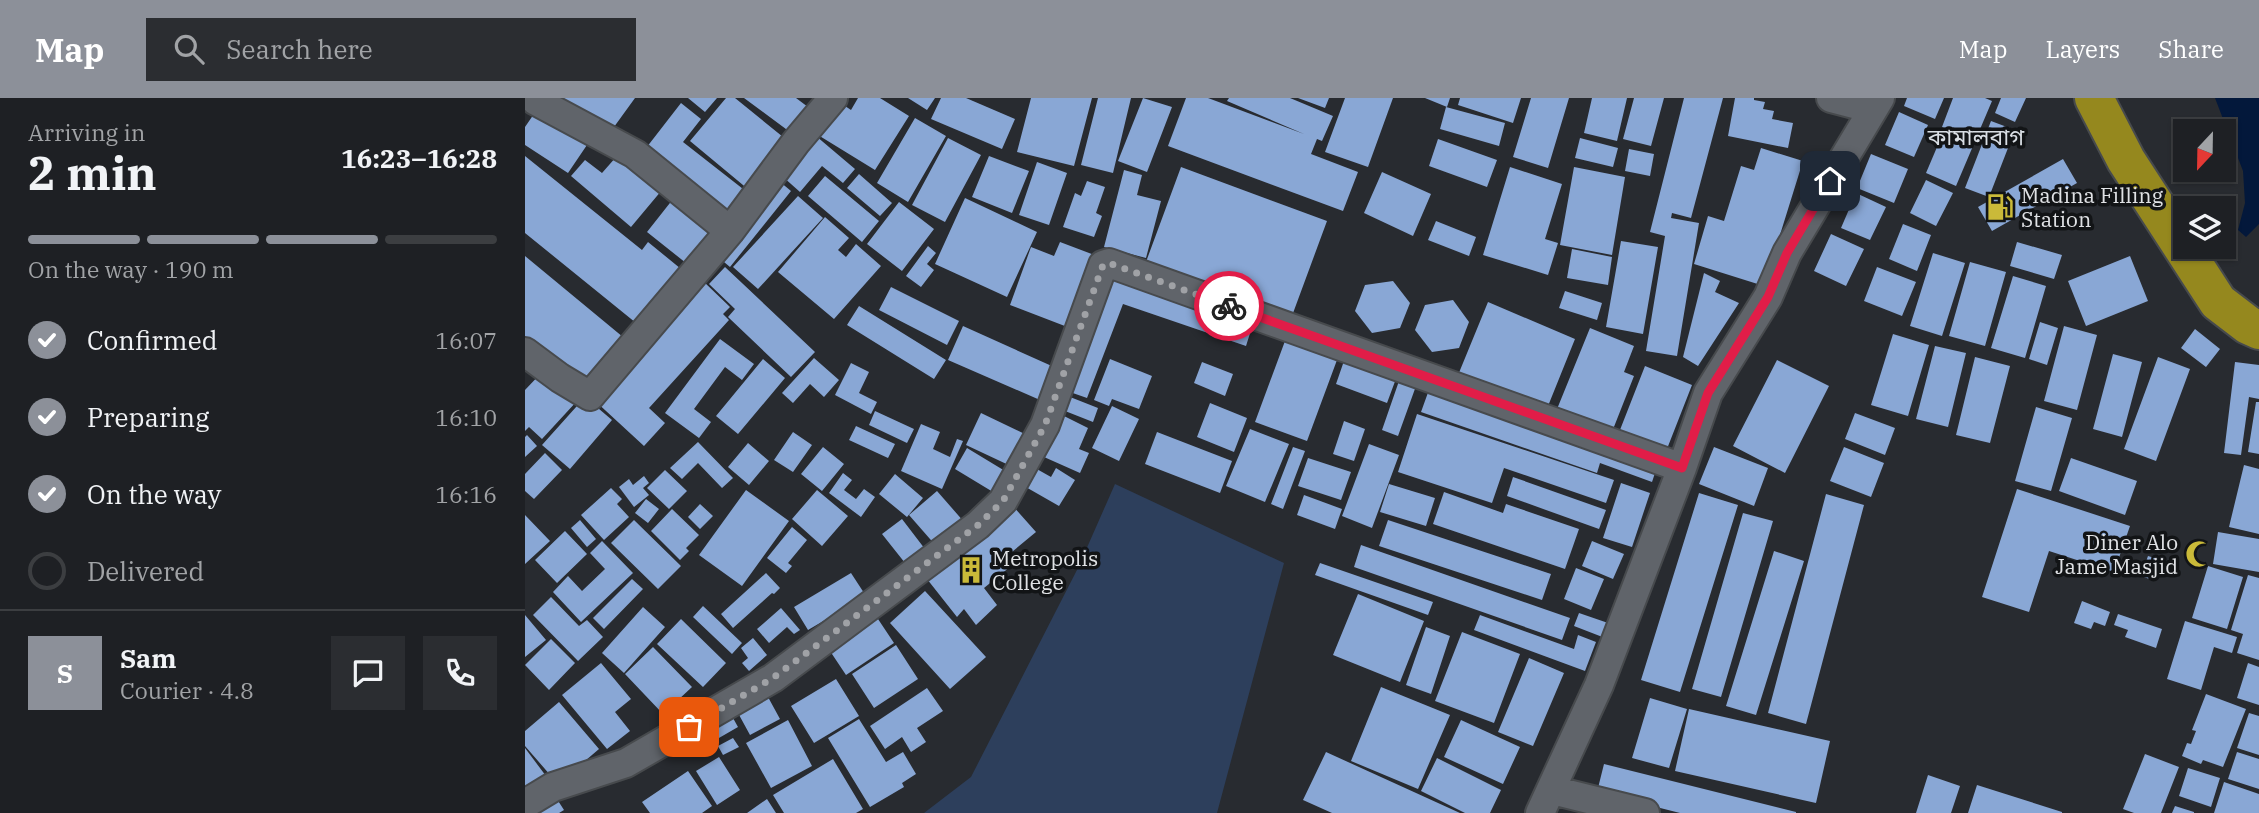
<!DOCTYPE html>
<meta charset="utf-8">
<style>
:root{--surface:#1e2024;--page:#2b2d31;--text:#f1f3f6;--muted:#a1a3a6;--line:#3c3e41;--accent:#8c9099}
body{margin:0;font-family:"IBM Plex Serif","Noto Sans Bengali",serif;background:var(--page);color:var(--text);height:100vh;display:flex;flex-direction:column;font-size:26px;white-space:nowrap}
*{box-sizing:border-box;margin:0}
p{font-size:23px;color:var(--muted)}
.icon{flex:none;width:38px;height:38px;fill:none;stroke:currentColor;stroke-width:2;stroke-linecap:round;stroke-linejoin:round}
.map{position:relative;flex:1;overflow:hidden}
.drawer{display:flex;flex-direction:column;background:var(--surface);width:525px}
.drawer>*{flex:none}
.needle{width:46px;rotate:202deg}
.tools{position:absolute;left:1648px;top:21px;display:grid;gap:14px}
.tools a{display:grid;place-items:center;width:63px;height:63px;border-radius:0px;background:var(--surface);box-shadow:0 2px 5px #0004,0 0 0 2px var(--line);font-size:35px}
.pin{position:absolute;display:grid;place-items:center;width:60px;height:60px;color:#fff;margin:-30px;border-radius:14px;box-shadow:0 4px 10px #0006}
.courier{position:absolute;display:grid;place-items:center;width:70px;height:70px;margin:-35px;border:5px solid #e11d48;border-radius:50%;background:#fff;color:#222;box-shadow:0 2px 9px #0007}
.overview em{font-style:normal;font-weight:800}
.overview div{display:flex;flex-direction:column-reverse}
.overview{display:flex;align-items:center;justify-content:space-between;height:119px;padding:0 28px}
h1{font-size:46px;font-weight:800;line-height:52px}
.bar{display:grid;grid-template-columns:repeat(4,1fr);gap:10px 7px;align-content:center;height:84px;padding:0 28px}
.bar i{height:9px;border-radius:5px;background:var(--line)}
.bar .active{background:var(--accent)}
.bar p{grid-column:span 4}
.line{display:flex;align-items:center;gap:18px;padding:0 28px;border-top:2px solid var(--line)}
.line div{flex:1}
.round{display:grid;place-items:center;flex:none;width:74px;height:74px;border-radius:0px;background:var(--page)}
ol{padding:0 28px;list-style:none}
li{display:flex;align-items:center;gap:21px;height:77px}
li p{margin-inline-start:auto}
li .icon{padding:7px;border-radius:50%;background:var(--accent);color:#fff;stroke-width:4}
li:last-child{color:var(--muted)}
li i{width:38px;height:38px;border:4px solid var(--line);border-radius:50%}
header{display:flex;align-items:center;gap:42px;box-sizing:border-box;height:98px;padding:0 35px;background:var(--accent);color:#fff}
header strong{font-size:33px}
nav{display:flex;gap:38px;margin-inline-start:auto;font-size:24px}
.search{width:490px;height:63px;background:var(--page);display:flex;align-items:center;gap:18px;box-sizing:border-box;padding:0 24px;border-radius:0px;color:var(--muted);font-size:26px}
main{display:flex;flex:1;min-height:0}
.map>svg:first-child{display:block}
.green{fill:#2d3f5c}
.water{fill:#03183b}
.building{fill:#89a7d5}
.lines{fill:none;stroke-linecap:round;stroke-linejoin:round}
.minor-casing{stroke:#474a4d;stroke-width:32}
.highway-casing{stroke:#474a4d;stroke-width:42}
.minor{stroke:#60646a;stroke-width:28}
.highway{stroke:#95881e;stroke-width:38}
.done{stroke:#a0a2a6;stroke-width:7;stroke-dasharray:0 12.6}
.route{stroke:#e11d48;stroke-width:9}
.labels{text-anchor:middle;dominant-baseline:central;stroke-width:7;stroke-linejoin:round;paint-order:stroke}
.poi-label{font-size:21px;fill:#e0e2e5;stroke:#121416;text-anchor:start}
.neighbourhood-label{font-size:23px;fill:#d9dee4;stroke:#121416}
</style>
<header>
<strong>Map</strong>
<div class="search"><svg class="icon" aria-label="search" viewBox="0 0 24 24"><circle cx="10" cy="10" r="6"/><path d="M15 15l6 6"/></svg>Search here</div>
<nav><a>Map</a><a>Layers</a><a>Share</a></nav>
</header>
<main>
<section class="drawer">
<div class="overview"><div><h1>2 min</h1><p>Arriving in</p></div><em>16:23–16:28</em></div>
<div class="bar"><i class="active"></i><i class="active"></i><i class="active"></i><i></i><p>On the way · 190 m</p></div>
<ol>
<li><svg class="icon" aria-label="check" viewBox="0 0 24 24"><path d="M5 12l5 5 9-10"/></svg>Confirmed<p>16:07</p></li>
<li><svg class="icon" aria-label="check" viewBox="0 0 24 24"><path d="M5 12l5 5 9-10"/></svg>Preparing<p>16:10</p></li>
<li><svg class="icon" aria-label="check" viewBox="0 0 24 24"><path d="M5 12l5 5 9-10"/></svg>On the way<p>16:16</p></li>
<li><i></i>Delivered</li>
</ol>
<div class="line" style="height:126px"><b class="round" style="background:var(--accent);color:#fff">S</b><div><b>Sam</b><p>Courier · 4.8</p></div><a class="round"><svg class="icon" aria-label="chat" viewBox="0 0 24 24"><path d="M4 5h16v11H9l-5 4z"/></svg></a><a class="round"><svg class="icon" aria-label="phone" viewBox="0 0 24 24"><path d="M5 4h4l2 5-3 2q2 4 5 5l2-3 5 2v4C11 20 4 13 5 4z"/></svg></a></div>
</section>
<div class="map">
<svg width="1734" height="715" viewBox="0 0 1734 715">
<rect width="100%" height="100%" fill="#282b30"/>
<path class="green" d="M590,386L759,465L692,715H399L446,679L553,470Z"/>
<path class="water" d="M1690,0H1734V126L1721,139L1713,132L1720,105L1718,73Z"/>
<path class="building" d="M32,0H110L81,40Z
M163,0H192L180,14Z
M201,0H210L263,43L224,92L165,43Z
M219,0H271L287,12L269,37Z
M333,0H355L384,18L350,72L293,37L314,4L326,12Z
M383,0H410L402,12Z
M416,0H441L490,21L477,51L406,21Z
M506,0H567L549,68L492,54Z
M573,0H606L588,75L556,67Z
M618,0L647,9L622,74L593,63Z
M661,0H683L779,36L702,3L704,0H765L808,18L797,43L792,41L786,56L833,74L818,113L643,48Z
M773,0H804L800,10Z
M820,0H868L843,69L800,54Z
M900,0H925L922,9Z
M935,0H996L988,25L933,7Z
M1006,0H1044L1023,70L988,59Z
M1067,0H1102L1092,43L1059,35Z
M1109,0H1139L1126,48L1098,41Z
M1159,0H1198L1166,120L1147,115L1146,120L1174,125L1152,258L1121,253L1140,138L1125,134Z
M1210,0H1229V2L1240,4L1238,11L1249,13L1247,21L1268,25L1263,50L1203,38Z
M1382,0H1419L1410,21L1379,8Z
M1428,0H1460L1467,3L1450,43L1417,29Z
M1476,0H1501L1490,24L1470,15Z
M156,5L176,21L158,44L227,98L207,123L118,54Z
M921,9L980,25L974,48L915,31Z
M13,10L64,44L43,75L0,47V29Z
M1374,14L1403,27L1389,59L1360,47Z
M390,20L421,38L383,104L352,85Z
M1466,23L1490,32L1464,99L1440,90Z
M1418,35L1448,48L1431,88L1401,75Z
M291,38L330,71L318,85L297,68L275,94L257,78Z
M423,40L456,57L420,124L387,107Z
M1055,40L1093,50L1088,69L1050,60Z
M913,41L972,62L962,89L904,68Z
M99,50L142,86L106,129L46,78L60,62L77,75Z
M1236,50L1278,63L1239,188L1169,166L1183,118L1199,123L1216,68L1229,72Z
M1104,51L1129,56L1125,78L1100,73Z
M1346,56L1383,71L1369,105L1332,90Z
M0,58L117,152L123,144L161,175L116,229L0,135Z
M464,58L504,73L487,115L447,99Z
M1538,61L1552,85L1467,133L1453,109Z
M512,64L542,75L524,127L494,117Z
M656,69L802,123L764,226L618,172Z
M985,69L1037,86L1020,141L1033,145L1023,177L958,157Z
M1049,69L1100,79L1087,157L1035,147Z
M599,72L617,77L612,97L636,103L621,160L579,149Z
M857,74L906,96L888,138L839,115Z
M334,76L367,105L355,118L322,90Z
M300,78L354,123L337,144L283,98Z
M1401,82L1428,95L1411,128L1385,115Z
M254,83L266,93L205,169L193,159Z
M562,83L580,89L571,115L577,118L569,139L538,129L550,95L556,98Z
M1331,95L1361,109L1345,142L1316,130Z
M152,96L196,131L166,169L122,134Z
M273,98L298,120L233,191L208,169Z
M440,100L512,134L482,199L410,166Z
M374,104L409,131L377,173L342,146Z
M300,119L324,140L313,152L321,159L331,146L356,168L309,221L253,174Z
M911,123L951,139L944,158L903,142Z
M1378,126L1406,137L1392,173L1364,161Z
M1306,136L1339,151L1321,188L1289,173Z
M1096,143L1133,149L1118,236L1081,229Z
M535,144L572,158L545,230L485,207L506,149L529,158Z
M1492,144L1537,157L1529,181L1485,168Z
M403,148L411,155L402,166L409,172L396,189L381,178Z
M1047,151L1087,159L1083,187L1042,180Z
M1408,155L1440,165L1417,238L1385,228Z
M0,158L104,244L62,294L0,242Z
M1605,158L1623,203L1561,228L1543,183Z
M1445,164L1481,174L1460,248L1424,238Z
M200,169L290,254L266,279L203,219L210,211L184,186Z
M1352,169L1391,184L1377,218L1339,203Z
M1179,175L1195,183L1190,194L1214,205L1173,268L1158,259Z
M1488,178L1521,188L1500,260L1466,250Z
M582,179L727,229L721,248L598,206L562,300L542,293Z
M178,183L205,209L198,216L204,222L124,310L140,325L119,348L68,301Z
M868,183L885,205L875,230L847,235L830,213L840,187Z
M366,189L434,223L422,247L354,212Z
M1040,193L1077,205L1072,222L1034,210Z
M928,202L944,224L934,250L907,254L890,232L900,207Z
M963,204L1050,241L1019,318L931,282Z
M334,208L421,262L409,281L322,227Z
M1515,224L1533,230L1522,267L1504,261Z
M438,228L529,269L515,302L423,262Z
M1539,228L1572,237L1552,312L1519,303Z
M1065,230L1109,248L1099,274L1109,278L1085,339L1030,316Z
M1670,231L1695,251L1681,269L1656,250Z
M1368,236L1404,247L1383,318L1346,307Z
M195,241L229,266L217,282L200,269L169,311L186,324L174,340L140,315Z
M760,243L812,262L782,343L730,324Z
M1410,248L1441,255L1423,329L1391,321Z
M1588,256L1617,264L1597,339L1568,331Z
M1450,259L1485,268L1465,345L1431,337Z
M1633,259L1665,271L1631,363L1599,351Z
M289,260L314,282L299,299L285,286L268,305L257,295Z
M820,260L872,278L862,305L811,286Z
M238,261L260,280L213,336L191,318Z
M585,261L627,278L614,311L587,301L584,308L569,302Z
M1252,262L1304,288L1260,375L1208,348Z
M677,264L708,276L700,298L669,285Z
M1710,264L1734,267V301L1724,299L1716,357L1699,355Z
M326,265L344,274L334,295L352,304L346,316L310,297Z
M1120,268L1167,287L1140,356L1093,337Z
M19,272L52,303L17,341L4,329L0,333V292Z
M874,283L891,288L873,338L857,332Z
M905,289L1132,369L1127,384L1075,365L1072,375L896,314Z
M540,297L573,310L568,324L535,311Z
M60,299L87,322L45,371L17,347Z
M1731,304H1734V356L1723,354Z
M685,305L722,320L709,354L672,339Z
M587,308L614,321L594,363L567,350Z
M1511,309L1547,320L1526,393L1490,383Z
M350,313L389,331L382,345L344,327Z
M456,315L504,338L490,370L441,347Z
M1330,315L1370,330L1360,357L1320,341Z
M892,316L1089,382L1081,405L979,370L967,405L873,374Z
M539,318L563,330L554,351L564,355L555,375L519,359Z
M819,323L840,331L829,363L808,356Z
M396,326L415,334L408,351L425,359L432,341L438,343L417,391L376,373Z
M331,328L370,346L363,360L324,342Z
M725,331L764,346L740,404L701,388Z
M268,334L287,347L268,374L249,362Z
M632,334L707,363L695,395L620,366Z
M2,337L12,348L0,359V339Z
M173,344L208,380L197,390L173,365L157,381L145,370Z
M223,345L244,363L224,387L203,369Z
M844,346L874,357L847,430L817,418Z
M298,349L319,366L297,393L276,376Z
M768,349L780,353L758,411L746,406Z
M1189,349L1243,370L1229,408L1174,386Z
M1319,349L1359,365L1346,399L1305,383Z
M442,350L480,373L468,394L430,371Z
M20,355L37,372L9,401L0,393V376Z
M783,360L826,374L816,402L773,388Z
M1546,360L1612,383L1600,417L1534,393Z
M1719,367L1734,371V436L1704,429Z
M510,370L526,379L531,370L550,382L534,408L499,388Z
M140,372L162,393L144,411L122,390Z
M318,375L327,382L319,392L331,401L339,391L350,399L336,419L304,395Z
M370,376L398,400L382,419L354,396Z
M119,378L124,385L118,390L124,397L109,409L94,389L104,381L108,387Z
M988,379L1081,412L1074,431L982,398Z
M1096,385L1125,395L1107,449L1078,440Z
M864,386L910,400L901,428L855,414Z
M86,390L97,401L92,406L104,419L79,442L56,417Z
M1492,391L1605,428L1589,474L1524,453L1504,514L1457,499Z
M221,392L264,423L217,488L174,457Z
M292,392L323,418L297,448L267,421Z
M412,393L440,425L412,449L384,417Z
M919,394L978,415L981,406L1054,431L1040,471L908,426Z
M1174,395L1213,407L1155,594L1116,582Z
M1301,396L1339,407L1281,626L1243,615Z
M779,397L817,411L810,431L772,417Z
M121,401L134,411L123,425L110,415Z
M175,406L188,418L175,431L163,419Z
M486,406L511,434L482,458L491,464L459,490L472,507L451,527L439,511L432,519L402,481Z
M147,411L174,437L161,450L164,453L155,462L126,433Z
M1218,415L1248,423L1196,599L1167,591Z
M0,417L25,443L0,466Z
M377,421L403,455L384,470L357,436Z
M55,422L71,441L62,449L46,430Z
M109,422L156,468L133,491L86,445Z
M863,422L1026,476L1017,502L854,448Z
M267,429L282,442L263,465L267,468L261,475L242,460Z
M40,433L62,456L32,485L10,462Z
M1693,434L1734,441V474L1688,466Z
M77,443L108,475L56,524L28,494L43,478L57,493L80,471L65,455Z
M1067,443L1099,456L1088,481L1057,468Z
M836,447L1045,520L1037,542L829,469Z
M1249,453L1279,463L1231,617L1201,608Z
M1623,458L1642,464L1638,476L1632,474L1630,483L1616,478Z
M795,465L908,504L903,517L790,477Z
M1683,468L1718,479L1702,531L1667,520Z
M1051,470L1079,481L1066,512L1039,501Z
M241,475L255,490L249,496L247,495L208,530L196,516Z
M326,475L341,498L283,532L269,509Z
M1723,477L1734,480V562L1712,555L1718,536L1706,532Z
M107,481L118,491L79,531L68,520Z
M400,493L461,559L425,591L365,525Z
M833,496L899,523L875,584L808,557Z
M26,499L54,528L62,522L78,539L53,563L8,517Z
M1557,503L1585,514L1580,528L1569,524L1566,531L1549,525Z
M178,508L217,545L207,556L168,519Z
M118,509L140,529L99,575L77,555Z
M256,510L275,532L269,536L262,529L244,545L232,531Z
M347,512L369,545L321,577L301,547Z
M1054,515L1086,526L1080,540L1049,528Z
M1593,516L1637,531L1631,550L1600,539L1603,532L1589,527Z
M0,517L21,542L0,559Z
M955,517L1049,551L1053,537L1071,544L1060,573L949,532Z
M156,521L201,565L178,589L132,546Z
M1660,523L1712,539L1707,555L1689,549L1676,592L1642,581Z
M901,529L925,538L906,596L881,587Z
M937,534L995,556L969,625L910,603Z
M228,540L242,557L224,573L217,565L223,560L216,550Z
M26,541L50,565L24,592L0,567Z
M371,547L393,581L349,610L327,576Z
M128,549L167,589L138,616L100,576Z
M1004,560L1039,575L1008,648L973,634Z
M76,565L106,601L90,614L105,633L82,651L37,597Z
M1723,565L1734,569V607L1712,600Z
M311,581L334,618L289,645L266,608Z
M237,588L255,621L225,637L207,604Z
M856,589L925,617L893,691L826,663Z
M402,590L418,613L392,630L401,644L386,654L377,639L360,651L345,628Z
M1681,596L1721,611L1698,669L1678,662L1676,666L1657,658L1662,645L1666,646L1671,633L1667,632Z
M1125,600L1162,611L1144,670L1107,660Z
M34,604L74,651L33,686L0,648V633Z
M203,611L213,629L187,644L179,630Z
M1164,611L1305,643L1291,705L1150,673Z
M1724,615L1734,618V657L1712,650Z
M334,621L361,664L378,654L391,676L377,685L379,689L345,709L303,640Z
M263,622L287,668L246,690L221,645Z
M936,622L995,649L978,686L919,659Z
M208,640L214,649L198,657L193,648Z
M0,650L21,678L0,695Z
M801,654L935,715H807L778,702Z
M1712,654L1734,661V691L1703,681Z
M1620,656L1654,669L1636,715H1609L1598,711Z
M194,659L215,692L192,707L171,673Z
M912,660L976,692L965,715H940L896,693Z
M308,661L338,711L331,715H259L248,697Z
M1079,666L1271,714V715H1155L1072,694Z
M1663,670L1695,680L1686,709L1654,698Z
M163,673L187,708L177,715H125L117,704Z
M1403,677L1435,688L1426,715H1391Z
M1699,684L1734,696V715H1689Z
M1452,687L1537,714V715H1443Z
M28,695L39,712L34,715H0Z
M242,701L251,715H222Z
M1650,708L1669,714V715H1647Z"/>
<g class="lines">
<defs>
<path id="minor" d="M1306,0L1348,11
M11,3L110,56L205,133
M0,254L35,280L65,298L205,133L271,44L308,0
M1027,692L1120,715
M0,706L28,689L101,665L248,580L453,427L478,403L520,327L578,167L584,165L1157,370
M1015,715L1074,587L1157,370L1183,295L1243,199L1262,155L1355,0"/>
<path id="highway" d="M1569,0L1601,62L1693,204L1723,227L1734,232"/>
</defs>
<use href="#minor" class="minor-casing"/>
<use href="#highway" class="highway-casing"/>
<use href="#minor" class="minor"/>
<use href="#highway" class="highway"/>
</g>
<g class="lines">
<path class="done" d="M164,629L248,580L453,427L478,403L520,327L578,167L584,165L704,208"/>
<path class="route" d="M704,208L1157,370L1183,295L1243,199L1262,155L1305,83"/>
</g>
<defs>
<symbol id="fuel-bare" viewBox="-9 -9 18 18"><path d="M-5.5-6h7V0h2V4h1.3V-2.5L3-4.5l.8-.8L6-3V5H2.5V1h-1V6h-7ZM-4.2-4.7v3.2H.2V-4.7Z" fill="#caba39" stroke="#121416" stroke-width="2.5" paint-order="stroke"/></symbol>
<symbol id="mosque-bare" viewBox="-9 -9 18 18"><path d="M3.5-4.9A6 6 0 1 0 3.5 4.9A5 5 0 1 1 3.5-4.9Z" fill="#caba39" stroke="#121416" stroke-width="2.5" paint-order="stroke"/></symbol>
<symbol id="building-bare" viewBox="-9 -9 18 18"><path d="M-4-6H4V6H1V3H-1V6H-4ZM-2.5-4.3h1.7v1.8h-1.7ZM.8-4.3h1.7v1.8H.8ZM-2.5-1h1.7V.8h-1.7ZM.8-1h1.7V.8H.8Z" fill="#caba39" stroke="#121416" stroke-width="2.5" paint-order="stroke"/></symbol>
</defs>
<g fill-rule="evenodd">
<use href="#fuel-bare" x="1456" y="90" width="38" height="38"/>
<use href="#mosque-bare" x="1655" y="437" width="38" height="38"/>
<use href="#building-bare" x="427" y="453" width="38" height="38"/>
</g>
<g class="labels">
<g class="poi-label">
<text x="1496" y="97">Madina Filling<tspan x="1496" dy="24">Station</tspan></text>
<text x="1653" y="444" text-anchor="end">Diner Alo<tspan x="1653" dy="24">Jame Masjid</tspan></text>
<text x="467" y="460">Metropolis<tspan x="467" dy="24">College</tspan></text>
</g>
<g class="neighbourhood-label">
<text x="1451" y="38">কামালবাগ</text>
</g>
</g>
</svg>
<div class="tools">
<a><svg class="needle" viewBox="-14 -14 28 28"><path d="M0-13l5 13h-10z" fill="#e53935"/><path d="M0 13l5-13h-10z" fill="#a1a3a6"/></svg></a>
<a><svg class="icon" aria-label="layers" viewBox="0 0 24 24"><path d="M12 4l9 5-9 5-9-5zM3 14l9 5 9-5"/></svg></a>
</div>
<div class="pin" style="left:164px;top:629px;background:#ea580c"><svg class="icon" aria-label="bag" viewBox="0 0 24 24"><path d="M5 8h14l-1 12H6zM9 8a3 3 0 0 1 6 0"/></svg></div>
<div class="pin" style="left:1305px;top:83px;background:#1f2937"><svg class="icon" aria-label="home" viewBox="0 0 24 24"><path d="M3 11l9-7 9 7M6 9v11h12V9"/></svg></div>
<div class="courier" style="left:704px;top:208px"><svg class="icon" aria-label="bike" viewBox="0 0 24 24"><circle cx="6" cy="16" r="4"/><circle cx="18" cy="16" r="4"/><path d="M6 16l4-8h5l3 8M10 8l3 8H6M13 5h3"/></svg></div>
</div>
</main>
